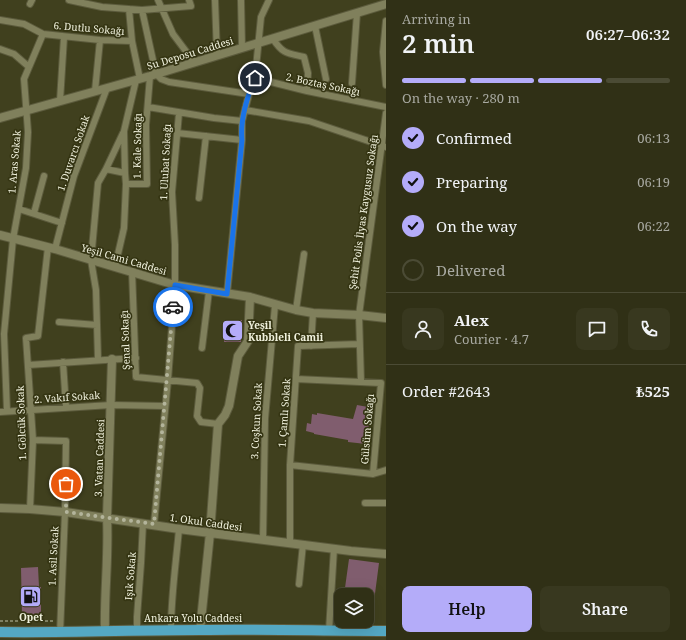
<!DOCTYPE html>
<meta charset="utf-8">
<style>
:root{--surface:#303016;--page:#38381f;--text:#f1f3f6;--muted:#a8a9a1;--line:#4b4b35;--accent:#b4acf9}
body{margin:0;font-family:"Noto Serif",serif;background:var(--page);color:var(--text);height:100vh;display:flex;flex-direction:column;font-size:15px;white-space:nowrap}
*{box-sizing:border-box;margin:0}
p{font-size:13px;color:var(--muted)}
.icon{flex:none;width:22px;height:22px;fill:none;stroke:currentColor;stroke-width:2;stroke-linecap:round;stroke-linejoin:round}
.map{position:relative;flex:1;overflow:hidden}
.sheet{display:flex;flex-direction:column;background:var(--surface);width:300px}
.sheet>*{flex:none}
.buttons{position:absolute;left:334px;top:588px;display:grid;gap:8px}
.buttons a{display:grid;place-items:center;width:40px;height:40px;border-radius:8px;background:var(--surface);box-shadow:0 4px 16px #0002,0 0 0 1px var(--line);font-size:20px}
.pin{position:absolute;display:grid;place-items:center;width:34px;height:34px;color:#fff;margin:-17px;border:2px solid #fff;border-radius:50%;box-shadow:0 1px 4px #0007}
.courier{position:absolute;display:grid;place-items:center;width:40px;height:40px;margin:-20px;border:3px solid #1a73e8;border-radius:50%;background:#fff;color:#222;box-shadow:0 1px 5px #0007}
.summary em{font-style:normal;font-weight:600}
.summary div{display:flex;flex-direction:column-reverse}
.summary{display:flex;align-items:center;justify-content:space-between;height:68px;padding:0 16px}
h1{font-size:26px;font-weight:600;line-height:30px}
.bar{display:grid;grid-template-columns:repeat(4,1fr);gap:6px 4px;align-content:center;height:48px;padding:0 16px}
.bar i{height:5px;border-radius:3px;background:var(--line)}
.bar .on{background:var(--accent)}
.bar p{grid-column:span 4}
.line{display:flex;align-items:center;gap:10px;padding:0 16px;border-top:1px solid var(--line)}
.line div{flex:1}
.round{display:grid;place-items:center;flex:none;width:42px;height:42px;border-radius:8px;background:var(--page)}
ol{padding:0 16px;list-style:none}
li{display:flex;align-items:center;gap:12px;height:44px}
li p{margin-inline-start:auto}
li .icon{padding:4px;border-radius:50%;background:var(--accent);color:#111;stroke-width:4}
li:last-child{color:var(--muted)}
li i{width:22px;height:22px;border:2px solid var(--line);border-radius:50%}
.action{display:flex;gap:8px;margin-top:auto;padding:8px 16px}
.action a{flex:1;height:46px;border-radius:8px;background:var(--accent);color:#111;font-size:16px;font-weight:600;line-height:46px;text-align:center}
.action a+a{background:var(--page);color:var(--text)}
main{display:flex;flex:1;min-height:0}
.map>svg:first-child{display:block}
.building{fill:#805d6e}
.lines{fill:none;stroke-linecap:round;stroke-linejoin:round}
.minor-casing{stroke:#5c5b3d;stroke-width:8}
.secondary-casing{stroke:#5c5b3d;stroke-width:10}
.trunk-casing{stroke:#5c5b3d;stroke-width:12}
.path{stroke:#939478;stroke-width:1.5;stroke-dasharray:3 2;stroke-linecap:butt}
.minor{stroke:#80805c;stroke-width:6}
.secondary{stroke:#80805c;stroke-width:8}
.trunk{stroke:#54a8c3;stroke-width:10}
.done{stroke:#b3b49b;stroke-width:4;stroke-dasharray:0 7.2}
.route{stroke:#1a73e8;stroke-width:5}
.labels{text-anchor:middle;dominant-baseline:central;stroke-width:3.5;stroke-linejoin:round;paint-order:stroke}
.street-label{font-size:10px;fill:#f1f2de;stroke:#353513}
.poi-label{font-size:10px;font-weight:bold;fill:#f1f2de;stroke:#353513;text-anchor:start}
</style>
<main>
<div class="map">
<svg width="386" height="640" viewBox="0 0 386 640">
<rect width="100%" height="100%" fill="#40401e"/>
<path class="building" d="M225,320H242L241,342H224Z
M357,405L368,407L367,410H371L366,444L348,442V440L314,434V433L306,431L307,423L311,424L312,414L317,415V413L353,419Z
M349,559L379,563L373,609L367,608V595H344Z
M38,567L39,587H41V615L22,616L21,568Z"/>
<g class="lines">
<defs>
<path id="minor" d="M69,0L102,7L142,10L191,6L189,0
M158,0L173,34L194,62
M215,0L217,55
M241,0L242,47
M30,4L32,0
M129,9L132,41L140,79
M142,10L156,74L161,79L169,82L249,94
M0,20L24,24L43,34L100,40L132,41
M386,21L383,52L386,85
M315,26L326,79
M273,39C283,54 287,53 304,57L308,73L307,91
M0,49L14,54L29,67
M255,78L307,91L386,107
M352,83L357,13
M95,91L100,40
M60,101L64,37
M148,107L214,118L242,121
M245,110L309,121L386,147
M123,133L106,169L125,173L126,184
M177,133L242,140
M125,173L124,131L136,80
M199,198L206,136
M19,209L62,223
M34,213L44,176
M55,249L74,176L107,88
M115,267L124,228L126,184H147L146,125L150,76
M132,271L136,377L197,383L200,388L197,416L201,422L218,424
M227,294L242,140V121L249,94L255,78L261,17L269,0
M296,310L304,254
M59,322L97,325
M311,346L313,313
M202,348L209,291
M98,360L96,290L91,260L98,183L106,169
M63,362L66,407
M28,365L136,358
M296,379L381,383L373,474
M361,382L359,315L386,113
M7,411L4,334L13,239L26,168L28,132L24,79L43,34
M0,412L111,405L165,406
M33,440L66,441L65,512L60,633
M290,465L373,474L386,470
M365,503H386
M30,509L33,440L26,338L38,336L48,247
M154,524L168,380L175,285V245L172,192L179,113
M263,539L265,419L275,305
M290,542V465L298,346L359,344
M299,584L303,544
M137,630V617L141,563L143,523
M171,630C171,596 176,563 179,529
M329,631L334,548"/>
<path id="secondary" d="M0,118L150,76L386,4
M0,235L55,249L175,285L250,297L296,310L313,313L359,315L386,318
M0,508L30,509L65,512L179,529L351,551L386,554
M105,630C104,593 109,555 107,518L112,359
M200,630L210,533L218,424L225,415L229,406L238,356L248,341L250,297"/>
<path id="trunk" d="M0,632C67,633 134,630 201,630C262,629 324,631 386,631"/>
</defs>
<use href="#minor" class="minor-casing"/>
<use href="#secondary" class="secondary-casing"/>
<use href="#trunk" class="trunk-casing"/>
<path class="path" d="M0,621H54"/>
<use href="#minor" class="minor"/>
<use href="#secondary" class="secondary"/>
<use href="#trunk" class="trunk"/>
</g>
<g class="lines">
<path class="done" d="M66,484V512L154,524L173,307"/>
<path class="route" d="M173,307L175,285L227,294L242,140C240,119 247,98 255,78"/>
</g>
<defs>
<symbol id="mosque-square" viewBox="-11 -11 22 22"><rect x="-9" y="-9" width="18" height="18" rx="4" fill="#b4acf9" stroke="#353513"/><path d="M3.5-4.9A6 6 0 1 0 3.5 4.9A5 5 0 1 1 3.5-4.9Z" fill="#111"/></symbol>
<symbol id="fuel-square" viewBox="-11 -11 22 22"><rect x="-9" y="-9" width="18" height="18" rx="4" fill="#b4acf9" stroke="#353513"/><path d="M-5.5-6h7V0h2V4h1.3V-2.5L3-4.5l.8-.8L6-3V5H2.5V1h-1V6h-7ZM-4.2-4.7v3.2H.2V-4.7Z" fill="#111"/></symbol>
</defs>
<g fill-rule="evenodd">
<use href="#mosque-square" x="220" y="318" width="25" height="25"/>
<use href="#fuel-square" x="18" y="584" width="25" height="25"/>
</g>
<g class="labels">
<g class="street-label">
<text transform="translate(89 28) rotate(5)">6. Dutlu Sokağı</text>
<text transform="translate(190 53) rotate(-17)">Su Deposu Caddesi</text>
<text transform="translate(323 84) rotate(12)">2. Boztaş Sokağı</text>
<text transform="translate(137 146) rotate(-89)">1. Kale Sokağı</text>
<text transform="translate(73 153) rotate(-71)">1. Duvarcı Sokak</text>
<text transform="translate(14 162) rotate(-85)">1. Aras Sokak</text>
<text transform="translate(165 162) rotate(-87)">1. Ulubat Sokağı</text>
<text transform="translate(363 212) rotate(-82)">Şehit Polis İlyas Kaygusuz Sokağı</text>
<text transform="translate(124 259) rotate(16)">Yeşil Cami Caddesi</text>
<text transform="translate(125 340) rotate(-92)">Şenal Sokağı</text>
<text transform="translate(67 397) rotate(-4)">2. Vakıf Sokak</text>
<text transform="translate(284 413) rotate(-86)">1. Çamlı Sokak</text>
<text transform="translate(256 421) rotate(-87)">3. Coşkun Sokak</text>
<text transform="translate(21 423) rotate(-92)">1. Gölcük Sokak</text>
<text transform="translate(367 429) rotate(-85)">Gülsüm Sokağı</text>
<text transform="translate(99 458) rotate(-88)">3. Vatan Caddesi</text>
<text transform="translate(206 522) rotate(8)">1. Okul Caddesi</text>
<text transform="translate(53 556) rotate(-87)">1. Asil Sokak</text>
<text transform="translate(130 576) rotate(-85)">Işık Sokak</text>
<text x="193" y="618">Ankara Yolu Caddesi</text>
</g>
<g class="poi-label">
<text x="248" y="325">Yeşil<tspan x="248" dy="12">Kubbleli Camii</tspan></text>
<text x="31" y="617" text-anchor="middle">Opet</text>
</g>
</g>
</svg>
<div class="buttons">
<a><svg class="icon" aria-label="layers" viewBox="0 0 24 24"><path d="M12 4l9 5-9 5-9-5zM3 14l9 5 9-5"/></svg></a>
</div>
<div class="pin" style="left:66px;top:484px;background:#ea580c"><svg class="icon" aria-label="bag" viewBox="0 0 24 24"><path d="M5 8h14l-1 12H6zM9 8a3 3 0 0 1 6 0"/></svg></div>
<div class="pin" style="left:255px;top:78px;background:#1f2937"><svg class="icon" aria-label="home" viewBox="0 0 24 24"><path d="M3 11l9-7 9 7M6 9v11h12V9"/></svg></div>
<div class="courier" style="left:173px;top:307px"><svg class="icon" aria-label="car" viewBox="0 0 24 24"><path d="M5 17H2v-5l4-1 3-4h7l3 4 3 1v5h-3M9 17h6M6 11h13"/><circle cx="7" cy="17" r="2"/><circle cx="17" cy="17" r="2"/></svg></div>
</div>
<section class="sheet">
<div class="summary"><div><h1>2 min</h1><p>Arriving in</p></div><em>06:27–06:32</em></div>
<div class="bar"><i class="on"></i><i class="on"></i><i class="on"></i><i></i><p>On the way · 280 m</p></div>
<ol>
<li><svg class="icon" aria-label="check" viewBox="0 0 24 24"><path d="M5 12l5 5 9-10"/></svg>Confirmed<p>06:13</p></li>
<li><svg class="icon" aria-label="check" viewBox="0 0 24 24"><path d="M5 12l5 5 9-10"/></svg>Preparing<p>06:19</p></li>
<li><svg class="icon" aria-label="check" viewBox="0 0 24 24"><path d="M5 12l5 5 9-10"/></svg>On the way<p>06:22</p></li>
<li><i></i>Delivered</li>
</ol>
<div class="line" style="height:72px"><a class="round"><svg class="icon" aria-label="person" viewBox="0 0 24 24"><circle cx="12" cy="8" r="4"/><path d="M4 21q1-7 8-7t8 7"/></svg></a><div><b>Alex</b><p>Courier · 4.7</p></div><a class="round"><svg class="icon" aria-label="chat" viewBox="0 0 24 24"><path d="M4 5h16v11H9l-5 4z"/></svg></a><a class="round"><svg class="icon" aria-label="phone" viewBox="0 0 24 24"><path d="M5 4h4l2 5-3 2q2 4 5 5l2-3 5 2v4C11 20 4 13 5 4z"/></svg></a></div>
<div class="line" style="height:52px"><div>Order #2643</div><b>₺525</b></div>
<div class="action"><a>Help</a><a>Share</a></div>
</section>
</main>
